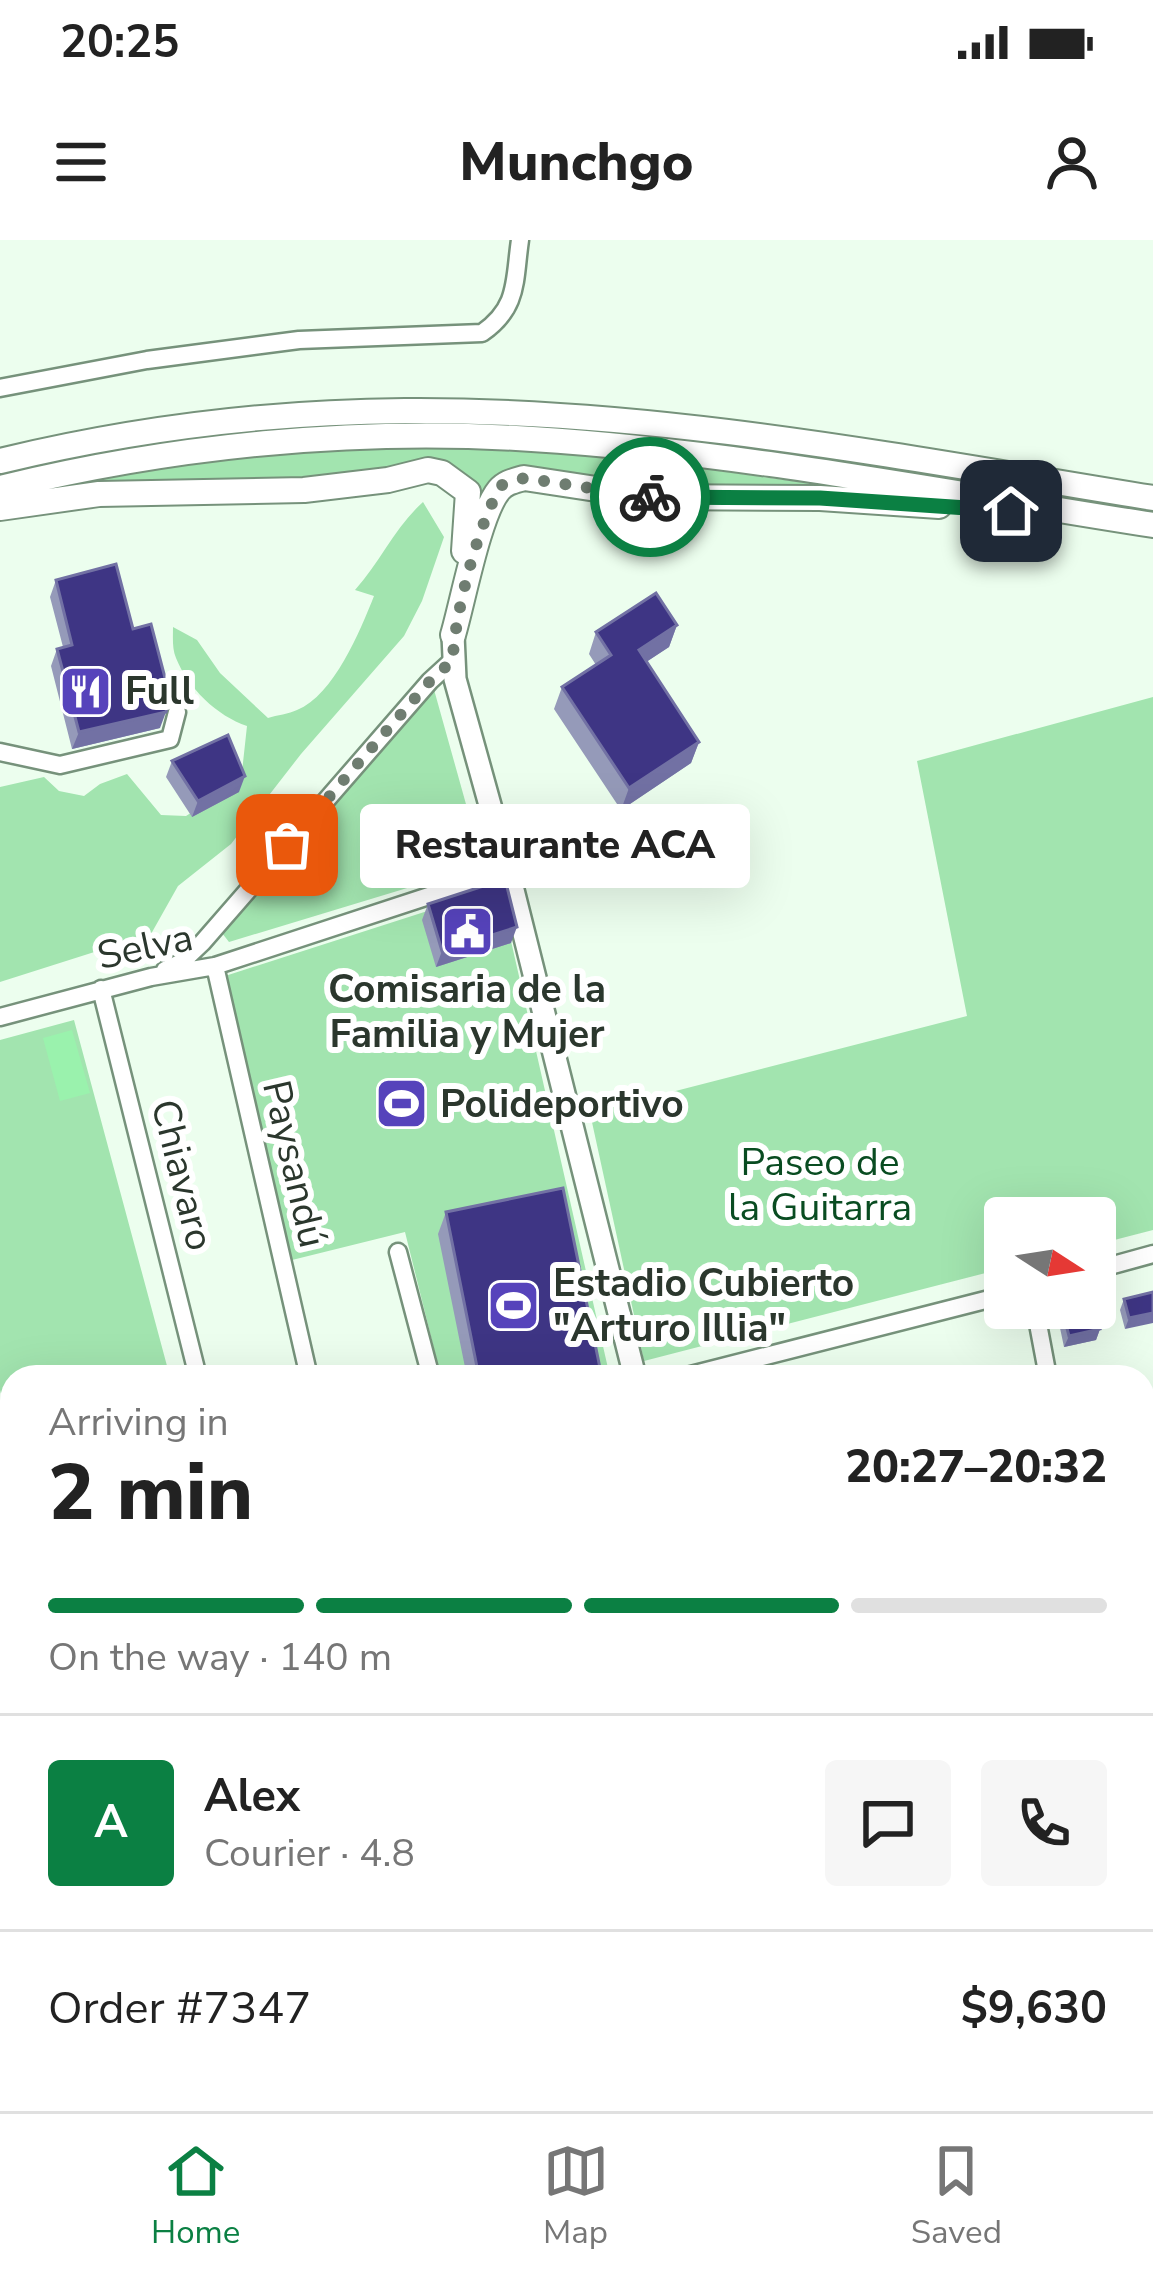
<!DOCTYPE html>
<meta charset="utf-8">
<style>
:root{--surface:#fff;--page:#f6f6f6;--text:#222;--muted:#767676;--line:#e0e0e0;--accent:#0b8043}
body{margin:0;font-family:"Nunito Sans",sans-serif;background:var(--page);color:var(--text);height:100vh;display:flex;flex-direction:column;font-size:45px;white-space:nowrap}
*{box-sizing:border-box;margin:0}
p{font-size:39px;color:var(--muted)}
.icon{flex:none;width:66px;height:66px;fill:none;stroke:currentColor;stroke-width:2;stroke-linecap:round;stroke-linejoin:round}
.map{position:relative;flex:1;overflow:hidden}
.sheet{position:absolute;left:0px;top:1125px;width:1155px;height:747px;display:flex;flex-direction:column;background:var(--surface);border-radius:36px 36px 0 0;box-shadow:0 12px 48px #0002}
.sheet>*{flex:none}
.needle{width:78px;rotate:102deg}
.fabs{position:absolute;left:984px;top:957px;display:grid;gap:24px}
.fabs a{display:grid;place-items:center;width:132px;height:132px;border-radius:12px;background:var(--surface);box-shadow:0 12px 48px #0002;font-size:60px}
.pin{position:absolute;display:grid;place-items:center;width:102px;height:102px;color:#fff;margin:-51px;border-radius:24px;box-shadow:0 6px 18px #0006}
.courier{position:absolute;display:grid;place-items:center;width:120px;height:120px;margin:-60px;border:9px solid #0b8043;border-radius:50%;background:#fff;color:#222;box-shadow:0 3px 15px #0007}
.bubble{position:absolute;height:84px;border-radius:12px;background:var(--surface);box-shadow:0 12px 48px #0002;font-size:39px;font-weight:800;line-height:84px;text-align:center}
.overview em{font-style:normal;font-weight:800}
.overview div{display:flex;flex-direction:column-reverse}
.overview{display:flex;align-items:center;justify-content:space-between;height:204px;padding:0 48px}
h1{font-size:78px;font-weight:800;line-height:90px}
.bar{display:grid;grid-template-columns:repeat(4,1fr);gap:18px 12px;align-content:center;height:144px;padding:0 48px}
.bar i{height:15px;border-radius:9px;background:var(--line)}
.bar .selected{background:var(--accent)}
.bar p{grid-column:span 4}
.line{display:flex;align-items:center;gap:30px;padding:0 48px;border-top:3px solid var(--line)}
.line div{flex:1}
.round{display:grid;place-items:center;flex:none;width:126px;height:126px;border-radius:12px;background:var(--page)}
.status{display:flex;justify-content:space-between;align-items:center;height:84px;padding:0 60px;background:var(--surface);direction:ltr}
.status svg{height:33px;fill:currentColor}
header{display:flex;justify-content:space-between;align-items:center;height:156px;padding:0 48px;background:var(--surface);font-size:54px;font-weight:800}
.tabs{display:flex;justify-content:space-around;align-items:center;height:168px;border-top:3px solid var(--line);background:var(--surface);font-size:33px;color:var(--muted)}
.tabs a{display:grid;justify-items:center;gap:6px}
.tabs .selected{color:var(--accent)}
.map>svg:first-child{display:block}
.green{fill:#a2e4af}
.water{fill:#9af2ad}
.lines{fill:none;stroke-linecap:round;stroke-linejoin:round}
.minor-casing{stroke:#76927b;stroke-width:21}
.major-casing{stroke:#76927b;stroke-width:26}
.highway-casing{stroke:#76927b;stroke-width:28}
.minor{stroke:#fff;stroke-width:16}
.major{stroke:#fff;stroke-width:21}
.highway{stroke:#fff;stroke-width:24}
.wall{fill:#959ab9}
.shaded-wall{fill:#7271a4}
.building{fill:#3e3584;stroke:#7271a4;stroke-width:3}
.done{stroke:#6f7d71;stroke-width:12;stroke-dasharray:0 21.6}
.route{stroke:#0b8043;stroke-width:15}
.labels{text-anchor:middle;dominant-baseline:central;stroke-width:12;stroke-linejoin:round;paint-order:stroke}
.poi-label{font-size:39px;font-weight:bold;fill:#2b372d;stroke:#fff;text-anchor:start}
.street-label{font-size:39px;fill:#2b372d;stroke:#fff}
.park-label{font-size:39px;fill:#094c21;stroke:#fff}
</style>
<div class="status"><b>20:25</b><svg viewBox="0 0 49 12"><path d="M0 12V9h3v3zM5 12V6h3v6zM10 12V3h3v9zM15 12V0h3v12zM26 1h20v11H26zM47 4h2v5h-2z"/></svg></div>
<header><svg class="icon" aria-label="menu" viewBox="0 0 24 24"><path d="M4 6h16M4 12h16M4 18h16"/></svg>Munchgo<svg class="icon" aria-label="person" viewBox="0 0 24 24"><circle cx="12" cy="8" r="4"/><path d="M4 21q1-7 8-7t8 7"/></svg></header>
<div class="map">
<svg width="1153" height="1871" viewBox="0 0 1153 1871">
<rect width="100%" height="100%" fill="#ecfeee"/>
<path class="green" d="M467,206L613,216L929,260L500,235L487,244L467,324L466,241L359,236L0,260C154,218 309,209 467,206Z
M423,262L444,297L422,361L404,396L301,514L231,604L178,646L151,694L0,742V547L44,537L59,551L84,556L100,544L127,534L161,575L186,576L241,541L247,486C217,476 188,448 176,418C172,409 173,397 173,387L197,400L220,433L268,478C277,475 289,474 297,470C334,455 360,391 374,356L355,350C381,321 395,287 423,262Z
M433,446L483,625L229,702L222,693Z
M1153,457V990L1095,1005V978H1005V1028L644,1121L590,873L967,776L917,521Z
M499,648L610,1137H441L405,992L292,1020L222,737Z
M74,780L170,1137H12V1195L0,1150V800Z"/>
<path class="water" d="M72,790L90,853L60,861L43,798Z"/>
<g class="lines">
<defs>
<path id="minor" d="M0,148L147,120L299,100L482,93C519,67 514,41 520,0
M0,512L60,525L170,499L177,472
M215,726L309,1137
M165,730L182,722L202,703L430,441L453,420
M101,749L198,1137
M0,777L151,737L215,726L508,630
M398,1012L431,1137
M1095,1030L1153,1014
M1035,1068L1048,1137
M683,1137L1005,1055
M0,1233L12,1273
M1143,1294L1153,1291
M0,1329L12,1326
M0,1483H12
M1143,1575L1153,1573
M0,1633H12
M0,1784H12
M1143,1847L1153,1845
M164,1860L167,1871
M486,1860L490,1871
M51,1871L93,1860
M1049,1871L1091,1860"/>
<path id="major" d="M453,395L455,439L508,630L635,1137
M810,1860L812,1871"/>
<path id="highway" d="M0,221C132,189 269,172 405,171C655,169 906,218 1153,258
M0,248C171,206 356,187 532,199C740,212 947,253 1153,285
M0,268L99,254L304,250L388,240L428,230L442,233L468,252L464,311
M453,395C463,361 479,274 499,250C506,242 514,241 524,238L649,257L820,258L939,266"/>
</defs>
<use href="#minor" class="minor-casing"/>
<use href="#major" class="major-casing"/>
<use href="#highway" class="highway-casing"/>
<use href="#minor" class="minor"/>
<use href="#major" class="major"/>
<use href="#highway" class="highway"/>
</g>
<path class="wall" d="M56,340L133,389L160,488L72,509L51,426L57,409L63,407L50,357Z
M677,385L669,407L646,422L699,502L691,523L621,570L554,469L562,447L596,425L589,414L596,392Z
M172,521L239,552L192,577L166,537Z
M428,664L511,703L436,727L422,680Z
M446,972L597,1137H467L438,994Z
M1153,1052L1125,1089L1120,1070L1124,1059Z
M1064,1077L1100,1089L1096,1100L1064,1107L1060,1088Z"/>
<path class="shaded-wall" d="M677,385L669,407L631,432L639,410Z
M166,472L160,488L72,509L79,492Z
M699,502L691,523L621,570L629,548Z
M245,536L239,552L192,577L198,561Z
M517,687L511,703L436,727L442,711Z
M1153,1073V1083L1125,1089L1129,1078Z
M1100,1089L1096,1100L1064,1107L1069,1096Z
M600,1128L597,1137H557Z
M1153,1540V1551L1143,1552L1145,1542Z"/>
<path class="building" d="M116,324L133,389L151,384L170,457L166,472L79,492L57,409L72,405L56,340Z
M656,353L677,385L639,410L699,502L629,548L562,447L611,415L596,392Z
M228,495L245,536L198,561L172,521Z
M505,639L517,687L442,711L428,664Z
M563,948L600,1128L557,1137H479L446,972Z
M1153,1052V1073L1129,1078L1124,1059Z
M1095,1070L1100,1089L1069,1096L1064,1077Z
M1045,1130L1046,1137H1014V1136Z
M961,1132L962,1137H940Z
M1153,1517V1540L1145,1542L1143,1519Z"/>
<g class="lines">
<path class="done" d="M287,605L430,441L453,420C453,380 479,279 502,245L524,238L650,257"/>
<path class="route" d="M650,257L820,258L1011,271"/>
</g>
<defs>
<symbol id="restaurant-square" viewBox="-11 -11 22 22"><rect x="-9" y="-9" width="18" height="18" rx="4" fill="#5643bb" stroke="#fff"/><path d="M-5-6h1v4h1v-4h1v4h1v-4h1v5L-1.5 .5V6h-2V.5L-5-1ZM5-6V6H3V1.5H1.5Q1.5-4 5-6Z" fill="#fff"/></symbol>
<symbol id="civic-square" viewBox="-11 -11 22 22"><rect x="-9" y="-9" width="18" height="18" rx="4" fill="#5643bb" stroke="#fff"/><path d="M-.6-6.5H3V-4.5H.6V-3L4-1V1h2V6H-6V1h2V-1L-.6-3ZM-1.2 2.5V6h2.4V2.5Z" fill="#fff"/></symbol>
<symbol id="stadium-square" viewBox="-11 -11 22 22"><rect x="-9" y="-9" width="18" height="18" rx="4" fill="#5643bb" stroke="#fff"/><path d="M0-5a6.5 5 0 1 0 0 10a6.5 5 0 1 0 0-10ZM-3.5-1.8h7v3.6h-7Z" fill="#fff"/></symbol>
</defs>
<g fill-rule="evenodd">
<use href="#restaurant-square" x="56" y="422" width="59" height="59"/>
<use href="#civic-square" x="438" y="662" width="59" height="59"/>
<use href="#stadium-square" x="372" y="834" width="59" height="59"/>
<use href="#stadium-square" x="484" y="1036" width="59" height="59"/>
</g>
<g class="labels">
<g class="poi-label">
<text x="125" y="451">Full</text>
<text x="467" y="749" text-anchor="middle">Comisaria de la<tspan x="467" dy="45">Familia y Mujer</tspan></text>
<text x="440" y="864">Polideportivo</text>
<text x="553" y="1043">Estadio Cubierto<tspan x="553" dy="45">"Arturo Illia"</tspan></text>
</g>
<g class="street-label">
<text transform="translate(145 707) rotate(-12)">Selva</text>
<text transform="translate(294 924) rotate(77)">Paysandú</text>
<text transform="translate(182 935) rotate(76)">Chiavaro</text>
</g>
<g class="park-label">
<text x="820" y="922">Paseo de<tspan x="820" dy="45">la Guitarra</tspan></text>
</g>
</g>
</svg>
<div class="fabs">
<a><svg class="needle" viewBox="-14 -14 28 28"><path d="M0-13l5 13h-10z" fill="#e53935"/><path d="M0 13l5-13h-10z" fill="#767676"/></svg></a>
</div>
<div class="pin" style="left:287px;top:605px;background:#ea580c"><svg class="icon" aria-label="bag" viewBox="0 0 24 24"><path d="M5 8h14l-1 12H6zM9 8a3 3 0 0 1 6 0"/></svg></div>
<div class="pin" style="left:1011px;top:271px;background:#1f2937"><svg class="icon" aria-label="home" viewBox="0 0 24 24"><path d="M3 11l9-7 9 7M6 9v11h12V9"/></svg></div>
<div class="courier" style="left:650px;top:257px"><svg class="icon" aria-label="bike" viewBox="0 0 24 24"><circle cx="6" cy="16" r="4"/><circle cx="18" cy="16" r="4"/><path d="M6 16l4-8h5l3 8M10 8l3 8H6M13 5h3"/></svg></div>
<div class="bubble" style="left:360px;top:564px;width:390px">Restaurante ACA</div>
<section class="sheet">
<div class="overview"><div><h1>2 min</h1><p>Arriving in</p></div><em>20:27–20:32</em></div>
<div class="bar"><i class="selected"></i><i class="selected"></i><i class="selected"></i><i></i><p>On the way · 140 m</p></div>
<div class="line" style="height:216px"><b class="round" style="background:var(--accent);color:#fff">A</b><div><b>Alex</b><p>Courier · 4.8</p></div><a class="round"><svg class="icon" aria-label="chat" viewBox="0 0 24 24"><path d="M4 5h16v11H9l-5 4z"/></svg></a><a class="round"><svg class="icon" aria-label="phone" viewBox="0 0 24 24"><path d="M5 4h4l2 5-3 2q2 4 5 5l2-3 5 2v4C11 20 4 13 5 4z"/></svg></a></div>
<div class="line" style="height:156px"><div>Order #7347</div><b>$9,630</b></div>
</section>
</div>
<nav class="tabs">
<a class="selected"><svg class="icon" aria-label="home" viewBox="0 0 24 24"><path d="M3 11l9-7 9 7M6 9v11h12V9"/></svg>Home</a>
<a><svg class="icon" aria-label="map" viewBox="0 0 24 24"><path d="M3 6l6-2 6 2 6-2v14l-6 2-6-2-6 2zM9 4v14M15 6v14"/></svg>Map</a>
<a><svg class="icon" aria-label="saved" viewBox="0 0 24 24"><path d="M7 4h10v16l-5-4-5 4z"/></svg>Saved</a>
</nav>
